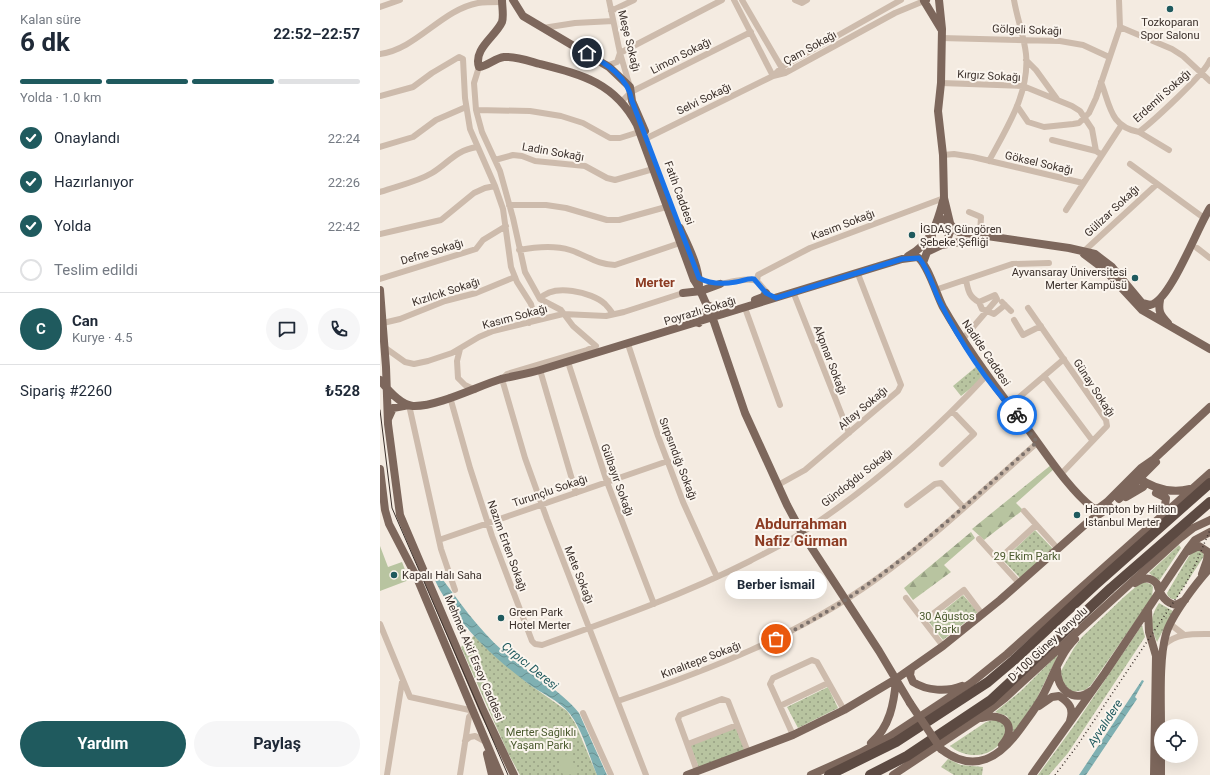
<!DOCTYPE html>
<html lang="tr">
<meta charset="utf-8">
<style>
:root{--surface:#fff;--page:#f6f6f7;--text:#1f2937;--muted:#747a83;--line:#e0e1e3;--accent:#1f5a5e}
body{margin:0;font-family:Roboto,sans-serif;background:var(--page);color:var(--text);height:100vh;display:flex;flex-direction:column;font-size:15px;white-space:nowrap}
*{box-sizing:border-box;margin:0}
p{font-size:13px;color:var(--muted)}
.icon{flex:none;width:22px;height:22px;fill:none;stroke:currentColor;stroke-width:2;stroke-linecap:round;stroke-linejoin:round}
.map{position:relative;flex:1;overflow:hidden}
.sheet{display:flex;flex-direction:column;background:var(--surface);width:380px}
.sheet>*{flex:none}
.controls{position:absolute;left:774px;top:719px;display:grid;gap:8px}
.controls a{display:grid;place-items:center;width:44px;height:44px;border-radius:50%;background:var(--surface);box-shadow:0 4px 16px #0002;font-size:20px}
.pin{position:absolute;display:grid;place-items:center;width:34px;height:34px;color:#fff;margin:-17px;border:2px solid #fff;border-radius:50%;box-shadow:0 1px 4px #0007}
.courier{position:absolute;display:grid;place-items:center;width:40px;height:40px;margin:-20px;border:3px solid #1a73e8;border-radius:50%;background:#fff;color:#222;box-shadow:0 1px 5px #0007}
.bubble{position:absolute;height:28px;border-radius:14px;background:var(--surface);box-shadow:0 4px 16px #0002;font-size:13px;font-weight:700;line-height:28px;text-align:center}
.head em{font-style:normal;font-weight:700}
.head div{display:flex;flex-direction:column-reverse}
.head{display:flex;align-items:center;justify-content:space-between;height:68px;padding:0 20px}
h1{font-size:26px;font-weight:700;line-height:30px}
.bar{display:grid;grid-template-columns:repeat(4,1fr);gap:6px 4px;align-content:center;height:48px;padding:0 20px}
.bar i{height:5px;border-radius:3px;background:var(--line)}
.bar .active{background:var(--accent)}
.bar p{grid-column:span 4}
.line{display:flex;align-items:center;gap:10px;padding:0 20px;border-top:1px solid var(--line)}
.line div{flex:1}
.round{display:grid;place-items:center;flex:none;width:42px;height:42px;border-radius:21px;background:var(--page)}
ol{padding:0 20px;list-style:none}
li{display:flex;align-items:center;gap:12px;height:44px}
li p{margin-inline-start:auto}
li .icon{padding:4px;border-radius:50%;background:var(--accent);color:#fff;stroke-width:4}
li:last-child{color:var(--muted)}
li i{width:22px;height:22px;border:2px solid var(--line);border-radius:50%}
.cta{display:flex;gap:8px;margin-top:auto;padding:8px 20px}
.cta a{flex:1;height:46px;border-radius:24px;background:var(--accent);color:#fff;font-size:16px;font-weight:700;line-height:46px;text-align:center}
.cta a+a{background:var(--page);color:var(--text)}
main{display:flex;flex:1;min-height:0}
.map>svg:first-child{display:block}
.grass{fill:url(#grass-dots)}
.forest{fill:url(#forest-firs)}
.pitch{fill:#b8c4a0}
.water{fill:url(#water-waves)}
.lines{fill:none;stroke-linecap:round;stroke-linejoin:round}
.minor{stroke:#cdbbac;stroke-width:6}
.major{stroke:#7d675c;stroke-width:8}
.highway{stroke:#5c4a42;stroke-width:10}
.tram{stroke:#3b302b;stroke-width:1}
.rail{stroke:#3b302b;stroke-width:1.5;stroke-dasharray:1 3;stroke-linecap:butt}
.major-bridge{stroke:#7d675c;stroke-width:8}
.done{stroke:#7c716b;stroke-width:4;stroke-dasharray:0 7.2}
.route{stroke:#1a73e8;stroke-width:5}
.poi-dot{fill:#1f5a5e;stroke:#fbf5ee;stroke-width:1.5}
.labels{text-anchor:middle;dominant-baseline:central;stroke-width:4;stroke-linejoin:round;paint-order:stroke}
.poi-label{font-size:11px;fill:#3b302b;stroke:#fbf5ee;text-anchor:start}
.street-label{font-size:11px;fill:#3b302b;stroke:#fbf5ee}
.park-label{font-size:11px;fill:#4a5a2e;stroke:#fbf5ee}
.water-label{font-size:12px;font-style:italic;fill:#1f5a5e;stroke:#fbf5ee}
.quarter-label{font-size:13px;font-weight:bold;fill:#8c3b22;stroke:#fbf5ee}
.district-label{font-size:15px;font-weight:bold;fill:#8c3b22;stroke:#fbf5ee}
</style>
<main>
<section class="sheet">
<div class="head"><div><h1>6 dk</h1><p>Kalan süre</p></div><em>22:52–22:57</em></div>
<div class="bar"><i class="active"></i><i class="active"></i><i class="active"></i><i></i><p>Yolda · 1.0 km</p></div>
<ol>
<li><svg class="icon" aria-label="check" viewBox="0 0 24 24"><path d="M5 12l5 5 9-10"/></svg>Onaylandı<p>22:24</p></li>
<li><svg class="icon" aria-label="check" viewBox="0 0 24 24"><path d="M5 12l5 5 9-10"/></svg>Hazırlanıyor<p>22:26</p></li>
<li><svg class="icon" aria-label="check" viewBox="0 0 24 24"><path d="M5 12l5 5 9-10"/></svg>Yolda<p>22:42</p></li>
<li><i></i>Teslim edildi</li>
</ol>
<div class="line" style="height:72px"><b class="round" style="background:var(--accent);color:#fff">C</b><div><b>Can</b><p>Kurye · 4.5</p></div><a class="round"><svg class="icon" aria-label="chat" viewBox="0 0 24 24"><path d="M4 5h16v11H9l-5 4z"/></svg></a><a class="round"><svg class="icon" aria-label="phone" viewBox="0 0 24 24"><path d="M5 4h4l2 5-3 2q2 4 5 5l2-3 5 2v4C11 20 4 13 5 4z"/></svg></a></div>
<div class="line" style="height:52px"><div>Sipariş #2260</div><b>₺528</b></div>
<div class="cta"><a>Yardım</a><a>Paylaş</a></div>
</section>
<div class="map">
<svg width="830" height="775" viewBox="0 0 830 775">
<defs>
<pattern id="grass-dots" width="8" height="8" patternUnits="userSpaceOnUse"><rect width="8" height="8" fill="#b8c4a0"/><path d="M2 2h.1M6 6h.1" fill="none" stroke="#97a083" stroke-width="1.8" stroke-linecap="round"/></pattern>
<pattern id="forest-firs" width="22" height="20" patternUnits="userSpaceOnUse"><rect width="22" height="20" fill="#b8c4a0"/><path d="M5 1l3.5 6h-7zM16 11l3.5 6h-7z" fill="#97a083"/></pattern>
<pattern id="water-waves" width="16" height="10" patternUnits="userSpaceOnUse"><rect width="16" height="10" fill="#7fb0b2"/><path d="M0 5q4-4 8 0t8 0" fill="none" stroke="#699091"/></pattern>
</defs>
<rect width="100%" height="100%" fill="#f4ebe1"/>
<path class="grass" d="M597,366L606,376L581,396L573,386Z
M655,530L674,550L641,579L623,560Z
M799,545L801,548L779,581L769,573Z
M817,548L822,550L824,556L796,599H792L788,596L787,593L809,556Z
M764,582L771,584L773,587L772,597L711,685L705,690L692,692L682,682L681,671L694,648L702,637L744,597L759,584Z
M583,595L598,612L563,640L549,622Z
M779,603L793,611L777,642C770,626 770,617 779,603Z
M762,625L765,637L688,753L669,775H658L696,723Z
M95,635L146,682L187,711L195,723L217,775H140L128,753L81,647Z
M679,653L656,700L633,734V728L627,716L615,712L641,691Z
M448,687L458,708L418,728L407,707Z
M616,719L624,724L626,730C620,757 589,762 570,746L606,722Z
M356,728L365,751L319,768L310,745Z
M568,759L581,765L603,767L602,775H574L561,767Z"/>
<path class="forest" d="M671,465L674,469L636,503L643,510L604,540L592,529Z
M591,532L595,538L564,565L571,572L533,600L524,588Z"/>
<path class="pitch" d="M0,546L8,567L22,562L29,580L0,591Z
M190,753L197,774L183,775L178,758Z"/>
<path class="water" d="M58,573C78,600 98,629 123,651C146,672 180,689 199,713L227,775H217C209,756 203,731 190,714C179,700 160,693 146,682C112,657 71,617 54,578Z
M762,680L764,681L755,697L757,699L706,775H699Z"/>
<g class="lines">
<path class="minor" d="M229,0L240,53L250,87
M354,0L393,76
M362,0L403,70
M415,0L422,3L427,0
M0,7L20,0
M231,11L254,0
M740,27L792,49L803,56L830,81
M163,28L195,23L233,21
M561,38L680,41L703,45L729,57
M0,54C37,49 61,10 98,3C105,2 114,2 122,2
M646,60L656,70L677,99
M225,64L229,65L237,62L240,53L342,0
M99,67L94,83L96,110L102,132L120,171L133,218L145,272L160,299L181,310L193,326L216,346L207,350L127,374L122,379L145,458L167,519L266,775
M393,76L402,67L521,0
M721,82C730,105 730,127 759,132C772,122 825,74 830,60
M561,83L643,86L692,106L700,111L712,129L716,151L722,155
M0,96L33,87L52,73L79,57L83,59L85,98L90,129L115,186L123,209L131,267L137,282L151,304L153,313L149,323
M242,101L251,92L371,32
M637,106L648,122L664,127L693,124L699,123L709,113L716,98L740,27L739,0
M96,110L150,111L181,116L203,123L230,138H240L259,132
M759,132L789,150
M263,140L393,76L405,73L515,13L544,1
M672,140L716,151
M0,147L33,137L56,120L86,107
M563,155L574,154L593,157L703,183
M115,160L133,155L142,156L155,161L205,166L227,178L235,180L273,169
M609,161C626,129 650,93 646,54C644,36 637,18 634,0
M750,164L824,218
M0,192C17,186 37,182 52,173C70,162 74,151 97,147
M129,205H166L186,208L227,220H239L286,207
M686,210L741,126
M589,212L601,217L600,235
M0,234L61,220L94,193L105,188L115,186
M817,248L830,258
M139,250C155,247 174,245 190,250C206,255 218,265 235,265L300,243
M702,253L777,184
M0,279L96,249L103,240L126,226
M340,284C351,282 368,277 377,281
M555,290L632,264L669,263
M414,294L469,433
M389,295L377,281L378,275L430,248L564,198
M160,299C173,283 212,292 225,304C228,307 231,311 233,314
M599,302L602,309L614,314L625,305
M622,302L631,311
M365,308L400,405
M648,308L726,420L727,426L682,473
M634,320L643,335L661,326
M3,323L20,319L65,301L96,293L135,277
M582,340L617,299L615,295L599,302C589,297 588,290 586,280
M248,344L278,436L303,502L337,577
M4,347L25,362L34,364L48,361L72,353L99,337L113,331L183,314L226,316L244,312L303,293
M80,349L77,361L78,378L85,385L95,390
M188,362L227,482L274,604
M160,370L196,493
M664,376L712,440
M70,397L90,468L112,536L152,641L155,644L162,645C232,620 303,595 370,561C387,552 406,543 423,532C490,488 552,434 606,376
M29,405L61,549L75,590
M629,406L684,359
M562,464L594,434L572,411
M398,485L425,470L518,391L521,385L478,274
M527,505L555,484L561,483L583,507
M644,511L678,549
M599,539L639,583
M59,540L288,461
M619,559L656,525
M526,598L563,646
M545,620L584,590L602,614
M0,624L30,697L94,711L89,717L80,775
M790,624L803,634
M784,645C797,633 813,634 830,634
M238,701C329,670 417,636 495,580C553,539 604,489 657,443
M400,706L448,683
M203,713L231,775
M413,735L390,684L393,678L432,660L437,662L464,710
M85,741L90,737L95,736L106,742
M308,744L357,725
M317,771L298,719L300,715L342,699L348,701L368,752
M7,775L22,682"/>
<path class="major" d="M122,0C122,6 124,16 122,22C115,37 93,49 99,67C108,66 115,58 124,57C136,56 149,61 160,64C203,75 235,83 257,125L314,280L319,288L333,319L365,413L407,505L422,533L499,651L530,703
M133,0L143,16L229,67L250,87L252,101L265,131
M546,0L544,1L561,29
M558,221L564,219C571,222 572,229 579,232L689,248L715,254L732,267L762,303L770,305C790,302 817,228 830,208
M300,228C308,246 319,266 319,285
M552,234V244L555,246L599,239
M704,254L724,269L762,310L830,349
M528,256C551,244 557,224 563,201
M543,263L547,252L566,243L570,232V223L564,198L563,155L558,111L561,83L562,29L559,0
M0,290L6,367L8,424L20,515L103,710L134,775
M303,293L321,291L340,284
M375,300L383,297L386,293
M780,300C778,311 780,315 788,323
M319,323L325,313L327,305L338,310L351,308
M0,380C7,389 21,405 33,406C57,407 98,386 121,379C133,376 147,374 160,370L522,259L537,257C547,262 557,296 563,307C586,347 612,383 641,420C663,448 686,487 714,509L719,508L727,502L761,468L774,459L830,407
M8,419L13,408L29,405
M0,469L5,510L9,524L37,578L120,775
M756,476C773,489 790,494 810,489
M776,493L786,498L784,513
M746,497L763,487
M739,499L776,462
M809,551L819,546L828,552L827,560L822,574
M755,583C763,578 770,576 777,584C780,595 785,603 796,605L805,600
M768,610L769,632L776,656L774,775
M531,669L530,675L533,682C547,691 567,692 582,686
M677,669C677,689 693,704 711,691
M659,706L672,697L679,696C690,703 694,709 690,721
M602,718C624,712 638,726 622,745
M781,726C781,699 779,659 786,634C791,616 817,582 830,568
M491,743C510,727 514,703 516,680
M561,749C595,775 620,757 641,728C648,718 656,708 662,697C673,677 679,655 695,639
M107,754L112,775
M307,775L413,735L464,710L516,679L563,646L620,600L708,522L730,507
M431,775L480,753L509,737L591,683L627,654L830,473
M513,775L599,718L625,698L800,538L813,528L830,520
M652,775L725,673L808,549L815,540L830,532
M781,775V756"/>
<path class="highway" d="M449,775L516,742L608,682L634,660L715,585L830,483
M490,775L527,756L611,700L731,588L830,502"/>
<path class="tram" d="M0,410L12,508L128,775"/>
<path class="rail" d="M675,775L697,746L805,585L816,563L830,530"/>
<path class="major-bridge" d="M530,703L561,749"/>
</g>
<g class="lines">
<path class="done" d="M396,639C496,592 575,514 657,442L637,415"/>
<path class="route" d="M207,53C227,64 248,77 252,101L319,278C330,284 344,284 356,282C363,281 367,278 374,279L386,293L396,298L522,259L539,258C549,270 553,288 560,302C580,342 607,382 637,415"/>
</g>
<g class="poi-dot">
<circle cx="790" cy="9" r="4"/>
<circle cx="532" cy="235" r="4"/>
<circle cx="755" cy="278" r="4"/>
<circle cx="697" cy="515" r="4"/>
<circle cx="14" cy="575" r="4"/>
<circle cx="121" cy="618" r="4"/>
</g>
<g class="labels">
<g class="poi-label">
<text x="790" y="22" text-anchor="middle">Tozkoparan<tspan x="790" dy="13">Spor Salonu</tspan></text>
<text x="540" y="229">İGDAŞ Güngören<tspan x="540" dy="13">Şebeke Şefliği</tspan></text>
<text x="747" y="272" text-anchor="end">Ayvansaray Üniversitesi<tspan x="747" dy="13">Merter Kampüsü</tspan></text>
<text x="705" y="509">Hampton by Hilton<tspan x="705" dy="13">Istanbul Merter</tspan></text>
<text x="22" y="575">Kapalı Halı Saha</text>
<text x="129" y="612">Green Park<tspan x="129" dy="13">Hotel Merter</tspan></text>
</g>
<g class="street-label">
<text transform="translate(647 30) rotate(2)">Gölgeli Sokağı</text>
<text transform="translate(249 41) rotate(76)">Meşe Sokağı</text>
<text transform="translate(430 48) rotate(-29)">Çam Sokağı</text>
<text transform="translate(301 56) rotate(-27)">Limon Sokağı</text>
<text transform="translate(609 76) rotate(3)">Kırgız Sokağı</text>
<text transform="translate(782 96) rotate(-42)">Erdemli Sokağı</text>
<text transform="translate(324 99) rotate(-26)">Selvi Sokağı</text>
<text transform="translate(173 152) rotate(10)">Ladin Sokağı</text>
<text transform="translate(659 163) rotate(13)">Göksel Sokağı</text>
<text transform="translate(299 193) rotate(70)">Fatih Caddesi</text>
<text transform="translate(732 211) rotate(-43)">Gülizar Sokağı</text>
<text transform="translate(463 225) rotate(-21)">Kasım Sokağı</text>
<text transform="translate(52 252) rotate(-17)">Defne Sokağı</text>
<text transform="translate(66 292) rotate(-18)">Kızılcık Sokağı</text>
<text transform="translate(320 311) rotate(-17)">Poyrazlı Sokağı</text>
<text transform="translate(135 317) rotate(-15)">Kasım Sokağı</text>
<text transform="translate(606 353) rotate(56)">Nadide Caddesi</text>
<text transform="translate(450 360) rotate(69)">Akpınar Sokağı</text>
<text transform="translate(714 388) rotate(57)">Günay Sokağı</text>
<text transform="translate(483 408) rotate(-40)">Altay Sokağı</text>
<text transform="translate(298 459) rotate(69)">Sırpsındığı Sokağı</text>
<text transform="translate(477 478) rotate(-38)">Gündoğdu Sokağı</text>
<text transform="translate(237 480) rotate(70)">Gülbayır Sokağı</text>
<text transform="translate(170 491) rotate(-19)">Turunçlu Sokağı</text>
<text transform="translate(127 546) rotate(70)">Nazım Erten Sokağı</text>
<text transform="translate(199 575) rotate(68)">Mete Sokağı</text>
<text transform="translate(668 644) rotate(-43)">D-100 Güney Yanyolu</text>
<text transform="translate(94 658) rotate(67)">Mehmet Akif Ersoy Caddesi</text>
<text transform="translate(321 660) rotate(-21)">Kınalıtepe Sokağı</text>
</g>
<g class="park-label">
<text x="647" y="556">29 Ekim Parkı</text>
<text x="567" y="616">30 Ağustos<tspan x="567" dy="13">Parkı</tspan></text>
<text x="161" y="732">Merter Sağlıklı<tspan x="161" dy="13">Yaşam Parkı</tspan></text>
</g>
<g class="water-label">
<text transform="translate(150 666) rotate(39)">Çırpıcı Deresi</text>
<text transform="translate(725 723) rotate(-57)">Ayvalıdere</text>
</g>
<g class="quarter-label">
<text x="275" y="282">Merter</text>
</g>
<g class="district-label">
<text x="421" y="524">Abdurrahman<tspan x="421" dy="17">Nafiz Gürman</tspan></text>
</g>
</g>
</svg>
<div class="controls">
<a><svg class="icon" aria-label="locate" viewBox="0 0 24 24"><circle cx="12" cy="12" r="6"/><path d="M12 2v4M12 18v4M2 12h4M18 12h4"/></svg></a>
</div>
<div class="pin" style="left:396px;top:639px;background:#ea580c"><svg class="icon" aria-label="bag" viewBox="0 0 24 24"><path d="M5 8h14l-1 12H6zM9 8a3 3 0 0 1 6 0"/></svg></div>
<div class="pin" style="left:207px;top:53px;background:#1f2937"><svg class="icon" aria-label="home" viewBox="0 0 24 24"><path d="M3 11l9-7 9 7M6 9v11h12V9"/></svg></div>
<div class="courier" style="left:637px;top:415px"><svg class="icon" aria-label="bike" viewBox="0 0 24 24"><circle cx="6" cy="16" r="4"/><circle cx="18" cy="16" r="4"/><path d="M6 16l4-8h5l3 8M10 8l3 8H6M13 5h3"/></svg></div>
<div class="bubble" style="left:345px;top:571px;width:102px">Berber İsmail</div>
</div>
</main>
